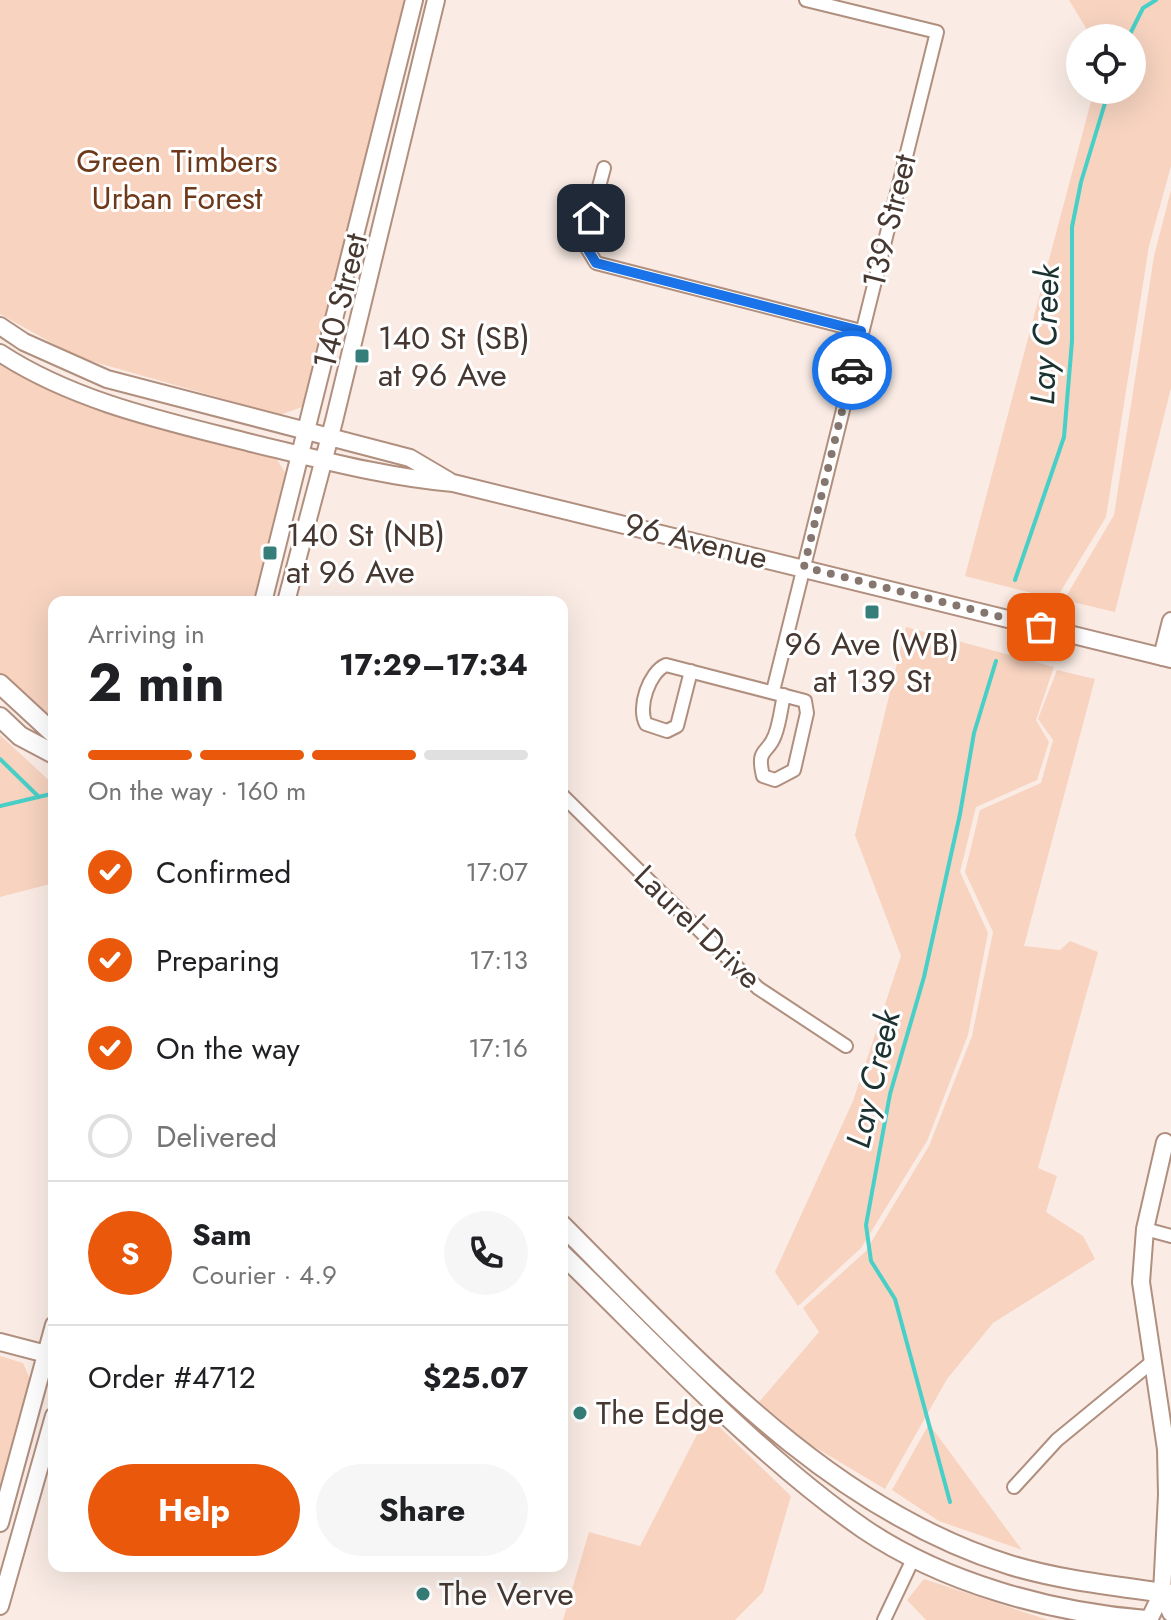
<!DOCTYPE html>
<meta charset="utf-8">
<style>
:root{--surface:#fff;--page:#f6f6f6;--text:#202124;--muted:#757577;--line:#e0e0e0;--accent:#ea580c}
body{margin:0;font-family:Jost,sans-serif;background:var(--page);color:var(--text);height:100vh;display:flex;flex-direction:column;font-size:30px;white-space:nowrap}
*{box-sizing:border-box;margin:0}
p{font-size:26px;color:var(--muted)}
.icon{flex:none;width:44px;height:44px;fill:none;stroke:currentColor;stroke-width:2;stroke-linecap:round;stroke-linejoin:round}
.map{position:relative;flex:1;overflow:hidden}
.drawer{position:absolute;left:48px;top:596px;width:520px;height:976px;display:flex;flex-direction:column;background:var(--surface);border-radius:16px;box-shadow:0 8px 32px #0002}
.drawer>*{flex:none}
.tools{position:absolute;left:1066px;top:24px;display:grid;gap:16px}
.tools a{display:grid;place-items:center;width:80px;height:80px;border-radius:50%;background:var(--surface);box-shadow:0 8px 32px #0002;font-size:40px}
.pin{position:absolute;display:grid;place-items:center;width:68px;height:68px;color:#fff;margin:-34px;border-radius:16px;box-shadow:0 4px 12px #0006}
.courier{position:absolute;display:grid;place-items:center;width:80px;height:80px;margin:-40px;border:6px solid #1a73e8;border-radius:50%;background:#fff;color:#222;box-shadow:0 2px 10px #0007}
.summary em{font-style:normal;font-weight:700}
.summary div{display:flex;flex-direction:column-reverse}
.summary{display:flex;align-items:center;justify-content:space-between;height:136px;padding:0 40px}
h1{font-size:52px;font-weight:700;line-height:60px}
.bar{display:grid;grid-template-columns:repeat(4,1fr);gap:12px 8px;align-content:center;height:96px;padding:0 40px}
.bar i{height:10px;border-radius:6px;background:var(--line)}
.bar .active{background:var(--accent)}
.bar p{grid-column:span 4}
.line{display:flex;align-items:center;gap:20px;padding:0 40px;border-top:2px solid var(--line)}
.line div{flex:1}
.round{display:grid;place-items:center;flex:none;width:84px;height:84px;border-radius:42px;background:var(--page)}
ol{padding:0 40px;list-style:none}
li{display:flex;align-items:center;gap:24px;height:88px}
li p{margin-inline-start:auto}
li .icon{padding:8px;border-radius:50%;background:var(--accent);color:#fff;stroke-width:4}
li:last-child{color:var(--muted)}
li i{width:44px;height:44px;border:4px solid var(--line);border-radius:50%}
.primary-button{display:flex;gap:16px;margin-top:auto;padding:16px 40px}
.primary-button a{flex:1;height:92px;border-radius:48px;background:var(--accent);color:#fff;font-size:32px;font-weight:700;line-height:92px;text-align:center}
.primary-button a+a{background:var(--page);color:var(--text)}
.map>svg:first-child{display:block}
.green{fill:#f7d3c0}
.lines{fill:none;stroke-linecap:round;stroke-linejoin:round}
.stream{stroke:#48cfc7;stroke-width:4}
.street-casing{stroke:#b08f7f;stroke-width:16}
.secondary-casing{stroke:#b08f7f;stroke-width:20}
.primary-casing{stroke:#b08f7f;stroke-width:22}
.street{stroke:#fff;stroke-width:12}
.secondary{stroke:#fff;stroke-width:16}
.primary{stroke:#fff;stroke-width:18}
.done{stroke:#857770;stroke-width:8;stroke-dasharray:0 14.4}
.route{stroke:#1a73e8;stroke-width:10}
.poi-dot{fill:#367e79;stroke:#fff;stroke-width:3}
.labels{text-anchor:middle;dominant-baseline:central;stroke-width:6;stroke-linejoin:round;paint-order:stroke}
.park-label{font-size:32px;fill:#6e391a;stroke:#fff}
.street-label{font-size:32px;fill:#463831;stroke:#fff}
.poi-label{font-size:32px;fill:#463831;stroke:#fff;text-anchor:start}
.water-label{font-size:34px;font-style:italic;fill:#1b3230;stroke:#fff}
</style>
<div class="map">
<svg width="1171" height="1620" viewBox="0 0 1171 1620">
<rect width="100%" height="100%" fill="#faece5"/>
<path class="green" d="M0,0H404L302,407L280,415L77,357L0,314Z
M1069,0H1171V166L1149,246L1106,517L1056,599L965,576L1094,90H1132V38H1092Z
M1171,190V388L1115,612L1064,600L1114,515L1154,256Z
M0,364C85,417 182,427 276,458L286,474L253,602H54V724L0,673Z
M906,627L1054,667L1036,720L1049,742L1037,780L976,807L960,872L988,933L968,1035L927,1141L861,1248L798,1306L775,1272L853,1101L901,956L855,835Z
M1057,670L1095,679L1024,946L1060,950L1070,941L1098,952L1038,1168L1057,1176L1046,1212L1083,1236L1095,1259L993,1323L947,1379L885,1489L806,1442L759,1402L819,1332L803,1308L866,1251L929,1146L972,1036L993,932L965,872L980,810L1041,783L1053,740L1038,719Z
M0,735L54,785V883L0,897Z
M0,1356L23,1363L30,1379L0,1488Z
M707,1415L791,1496L763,1592L735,1620H563L589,1532L640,1546Z
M929,1424L1022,1550L939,1521L892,1490Z
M924,1579L1048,1620H926L907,1600Z"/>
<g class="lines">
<path class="stream" d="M1128,38L1143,8L1156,0
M1015,580L1064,437L1072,341V227L1081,182L1109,90
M0,759L39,797
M0,806L51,794
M950,1502L895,1299L871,1261L866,1225L890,1094L924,977L960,814L974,733L996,661"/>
<defs>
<path id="street" d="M604,168L584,243L596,263L861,331
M691,671L677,726L667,731L646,724C637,708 649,672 666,665L805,701L807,713L794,770L775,780L763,776C756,747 768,755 775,735C780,722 781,708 784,695
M773,691L937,32L806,0
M562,795L758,988L846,1046
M1145,1229L1171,1236
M1014,1487L1057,1440L1152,1362
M884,1620L914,1557"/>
<path id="secondary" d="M0,326L24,342L107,379L410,458L449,481
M0,353C75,402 165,421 251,443C319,459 384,477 453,483L1171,659
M263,602L414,0
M286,602L334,421L436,0
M1162,657L1171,621
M0,1342L54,1356
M0,1523L54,1325
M1162,1593L1171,1613
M0,1606L54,1416
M1149,1620L1162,1593L1167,1495L1166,1449L1141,1282L1145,1229L1165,1142"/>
<path id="primary" d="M0,684L54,734
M0,717L20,736L54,754
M562,1225C694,1357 827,1508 1010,1565C1063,1581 1117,1586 1171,1594
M562,1254C656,1345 757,1455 864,1529C944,1583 1050,1612 1146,1620"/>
</defs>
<use href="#street" class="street-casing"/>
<use href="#secondary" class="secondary-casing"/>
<use href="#primary" class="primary-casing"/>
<use href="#street" class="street"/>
<use href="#secondary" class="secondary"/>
<use href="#primary" class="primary"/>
</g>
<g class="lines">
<path class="done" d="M852,370L804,567L1041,627"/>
<path class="route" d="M591,218L584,243L596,263L861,331L852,370"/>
</g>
<g class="poi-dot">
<rect x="354" y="348" width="16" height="16" rx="4"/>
<rect x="262" y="545" width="16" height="16" rx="4"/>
<rect x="864" y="604" width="16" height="16" rx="4"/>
<circle cx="580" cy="1413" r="8"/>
<circle cx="423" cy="1594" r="8"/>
</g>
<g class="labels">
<g class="park-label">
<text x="177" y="161">Green Timbers<tspan x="177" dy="37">Urban Forest</tspan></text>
</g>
<g class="street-label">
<text transform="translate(889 221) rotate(-76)">139 Street</text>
<text transform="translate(340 301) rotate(-76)">140 Street</text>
<text transform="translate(696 541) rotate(14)">96 Avenue</text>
<text transform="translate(698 927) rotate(44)">Laurel Drive</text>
</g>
<g class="poi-label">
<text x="378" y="338">140 St (SB)<tspan x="378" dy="37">at 96 Ave</tspan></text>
<text x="286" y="535">140 St (NB)<tspan x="286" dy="37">at 96 Ave</tspan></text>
<text x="872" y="644" text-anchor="middle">96 Ave (WB)<tspan x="872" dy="37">at 139 St</tspan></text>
<text x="596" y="1413">The Edge</text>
<text x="439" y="1594">The Verve</text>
</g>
<g class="water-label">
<text transform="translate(1045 335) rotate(-88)">Lay Creek</text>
<text transform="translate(873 1079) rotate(-77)">Lay Creek</text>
</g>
</g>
</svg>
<div class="tools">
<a><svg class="icon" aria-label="locate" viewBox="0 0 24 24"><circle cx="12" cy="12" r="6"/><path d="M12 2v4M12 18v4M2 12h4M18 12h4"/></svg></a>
</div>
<div class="pin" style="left:1041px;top:627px;background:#ea580c"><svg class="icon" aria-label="bag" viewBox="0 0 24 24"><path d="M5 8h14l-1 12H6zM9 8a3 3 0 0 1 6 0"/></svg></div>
<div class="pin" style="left:591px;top:218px;background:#1f2937"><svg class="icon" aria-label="home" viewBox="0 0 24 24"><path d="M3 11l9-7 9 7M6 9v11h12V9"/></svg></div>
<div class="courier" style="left:852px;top:370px"><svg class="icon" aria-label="car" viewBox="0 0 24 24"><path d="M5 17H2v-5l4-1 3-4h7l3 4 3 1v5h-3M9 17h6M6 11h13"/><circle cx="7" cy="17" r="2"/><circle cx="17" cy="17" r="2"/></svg></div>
<section class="drawer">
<div class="summary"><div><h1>2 min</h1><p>Arriving in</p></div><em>17:29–17:34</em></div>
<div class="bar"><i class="active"></i><i class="active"></i><i class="active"></i><i></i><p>On the way · 160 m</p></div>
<ol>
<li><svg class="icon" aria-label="check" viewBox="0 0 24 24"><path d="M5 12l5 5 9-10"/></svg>Confirmed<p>17:07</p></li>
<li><svg class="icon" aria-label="check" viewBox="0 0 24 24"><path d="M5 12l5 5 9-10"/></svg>Preparing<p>17:13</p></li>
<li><svg class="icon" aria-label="check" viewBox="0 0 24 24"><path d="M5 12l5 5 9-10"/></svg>On the way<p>17:16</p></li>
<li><i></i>Delivered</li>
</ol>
<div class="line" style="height:144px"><b class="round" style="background:var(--accent);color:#fff">S</b><div><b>Sam</b><p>Courier · 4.9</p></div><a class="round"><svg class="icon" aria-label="phone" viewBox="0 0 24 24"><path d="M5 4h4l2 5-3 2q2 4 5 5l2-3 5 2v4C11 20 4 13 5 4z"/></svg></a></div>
<div class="line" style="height:104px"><div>Order #4712</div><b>$25.07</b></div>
<div class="primary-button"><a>Help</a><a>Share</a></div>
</section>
</div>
